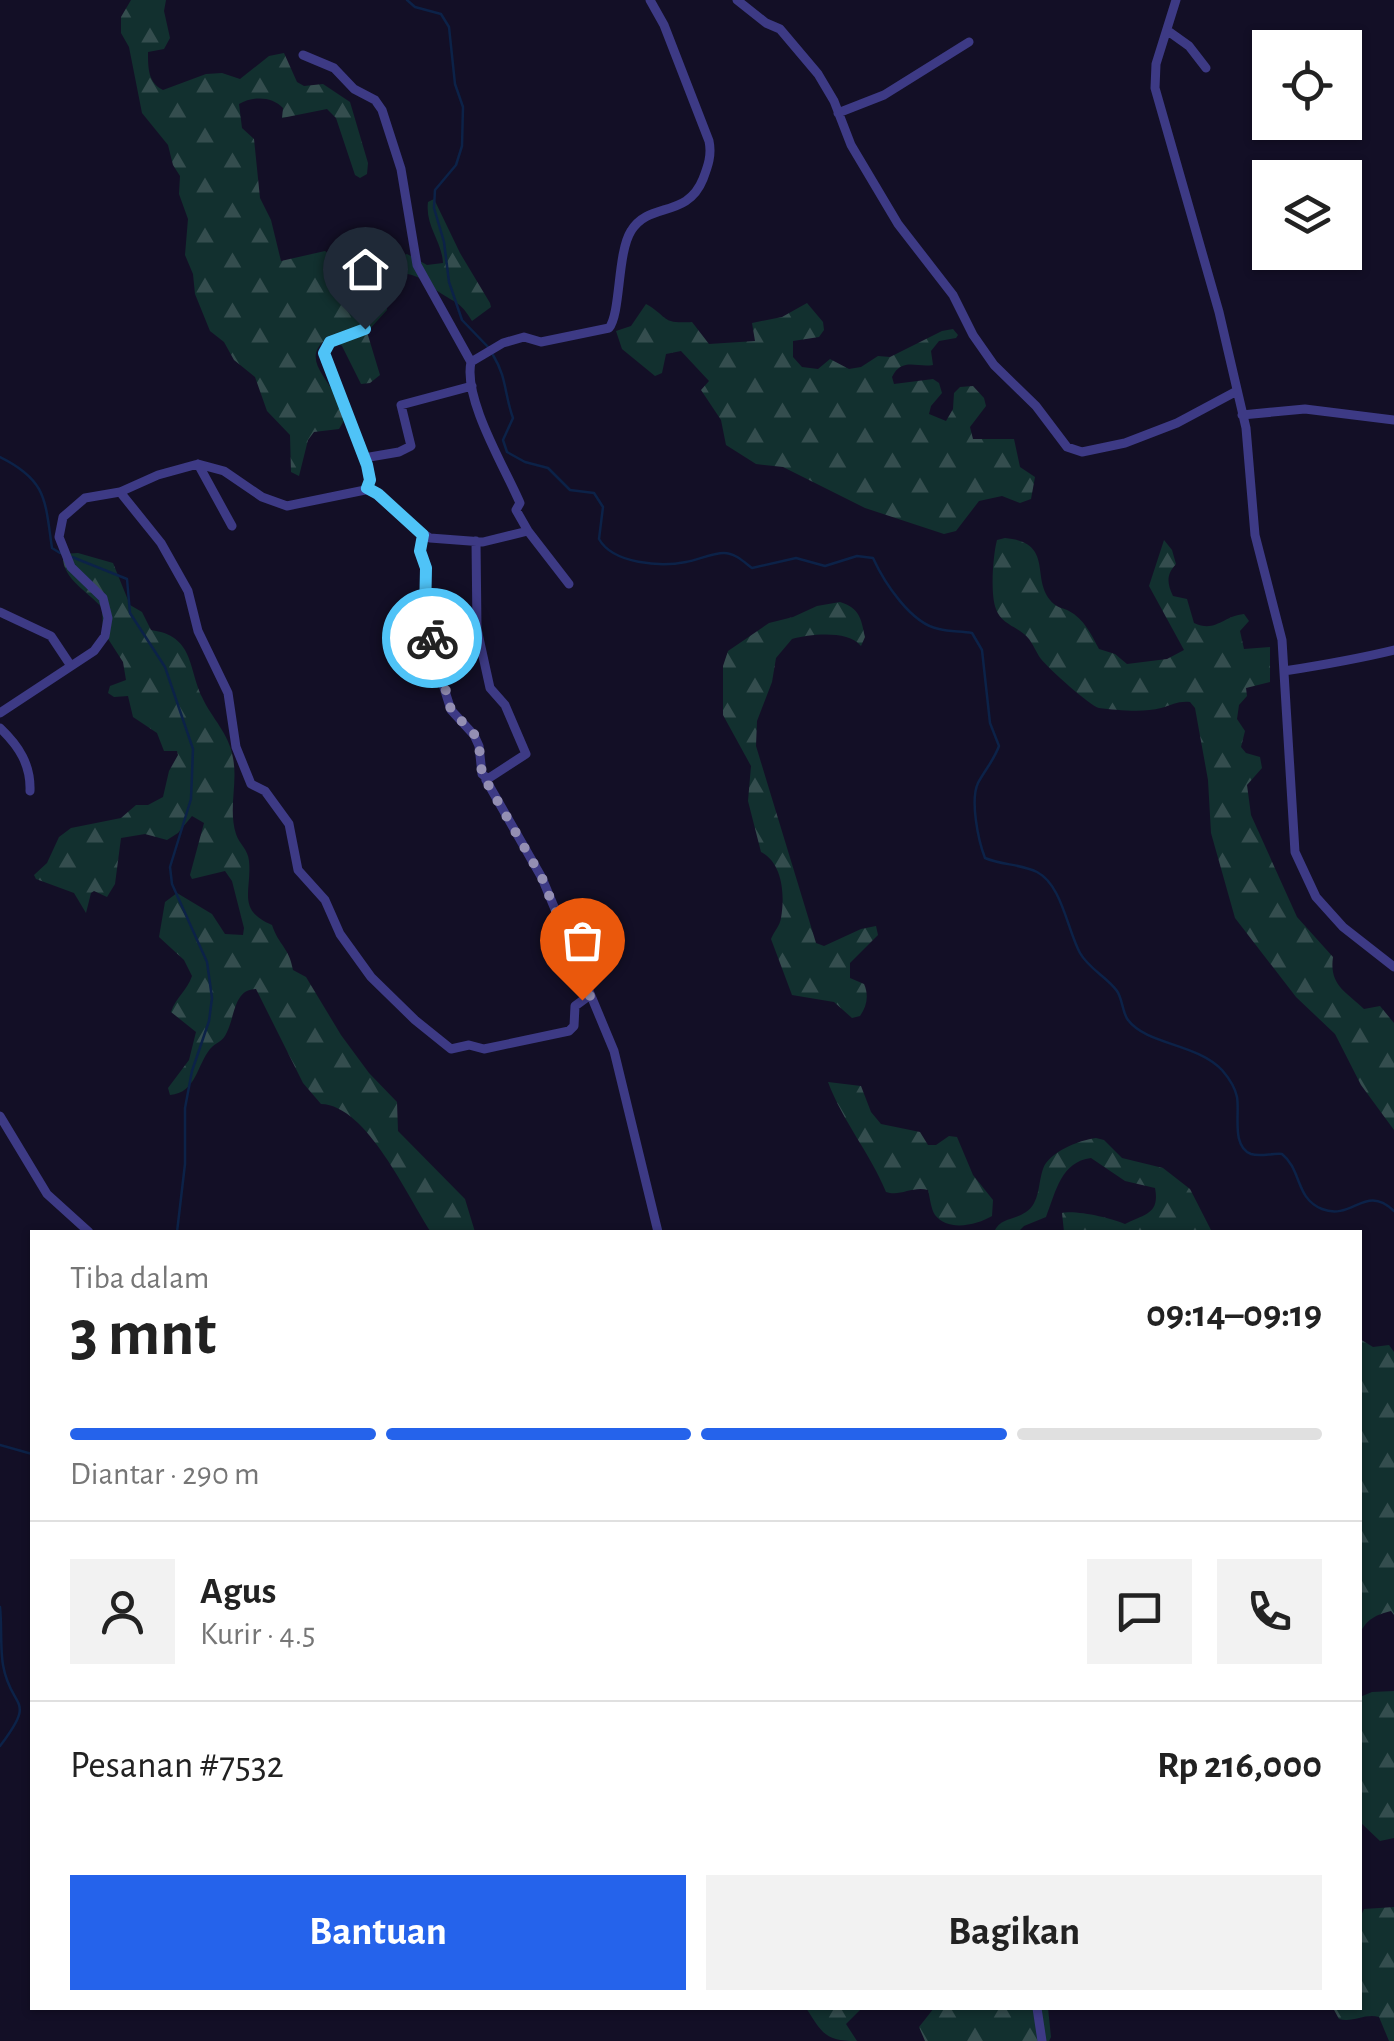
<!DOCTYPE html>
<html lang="id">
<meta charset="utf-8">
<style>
:root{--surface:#fff;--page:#f2f2f2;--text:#222;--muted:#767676;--line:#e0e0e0;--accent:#2563eb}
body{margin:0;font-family:"Alegreya Sans",sans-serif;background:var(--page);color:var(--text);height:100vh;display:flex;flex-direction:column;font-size:38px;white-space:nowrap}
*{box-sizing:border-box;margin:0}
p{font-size:32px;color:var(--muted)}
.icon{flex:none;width:55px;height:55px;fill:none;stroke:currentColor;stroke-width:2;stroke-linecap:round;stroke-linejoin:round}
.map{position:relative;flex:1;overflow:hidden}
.side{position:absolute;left:30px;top:1230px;width:1332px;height:780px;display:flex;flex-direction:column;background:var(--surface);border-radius:0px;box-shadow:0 2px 8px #0004}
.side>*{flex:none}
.buttons{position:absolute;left:1252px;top:30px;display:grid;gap:20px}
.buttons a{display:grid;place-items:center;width:110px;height:110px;border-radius:0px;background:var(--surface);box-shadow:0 2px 8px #0004;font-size:50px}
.pin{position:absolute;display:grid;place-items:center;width:85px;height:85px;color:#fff;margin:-102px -42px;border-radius:50% 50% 50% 0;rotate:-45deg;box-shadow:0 0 10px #0007}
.pin .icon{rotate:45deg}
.courier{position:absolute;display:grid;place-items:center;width:100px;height:100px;margin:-50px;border:8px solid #4fc3f7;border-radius:50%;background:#fff;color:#222;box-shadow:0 2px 12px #0007}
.overview em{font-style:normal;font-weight:700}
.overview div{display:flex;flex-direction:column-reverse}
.overview{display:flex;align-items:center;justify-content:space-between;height:170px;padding:0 40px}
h1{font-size:65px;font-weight:700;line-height:75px}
.bar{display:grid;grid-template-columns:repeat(4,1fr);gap:15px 10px;align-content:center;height:120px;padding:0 40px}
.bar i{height:12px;border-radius:8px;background:var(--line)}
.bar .active{background:var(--accent)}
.bar p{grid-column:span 4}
.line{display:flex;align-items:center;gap:25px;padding:0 40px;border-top:2px solid var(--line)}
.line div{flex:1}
.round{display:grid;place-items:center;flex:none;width:105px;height:105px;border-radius:0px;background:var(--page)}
.cta{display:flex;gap:20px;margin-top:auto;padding:20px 40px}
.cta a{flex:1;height:115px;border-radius:0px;background:var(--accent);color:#fff;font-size:40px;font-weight:700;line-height:115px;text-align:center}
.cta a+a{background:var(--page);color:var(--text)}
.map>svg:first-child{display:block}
.forest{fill:url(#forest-firs)}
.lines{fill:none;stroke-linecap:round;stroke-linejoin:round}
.stream{stroke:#0c2248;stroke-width:2.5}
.minor{stroke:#3d3a85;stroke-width:9}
.done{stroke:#948fb3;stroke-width:10;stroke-dasharray:0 18}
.route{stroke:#4fc3f7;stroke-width:12}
</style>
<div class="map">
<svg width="1394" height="2041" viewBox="0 0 1394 2041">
<defs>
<pattern id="forest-firs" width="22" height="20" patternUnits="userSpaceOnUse" patternTransform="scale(2.5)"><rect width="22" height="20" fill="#12302f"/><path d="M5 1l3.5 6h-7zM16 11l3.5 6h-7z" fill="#344d4e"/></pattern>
</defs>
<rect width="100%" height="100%" fill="#130f26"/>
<path class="forest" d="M131,0H166L164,11L170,38L164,49L148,52C148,68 148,83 163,90L206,74L222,73L240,79L269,56L284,53L297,82L304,86L323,84L350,102L368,163L367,174L360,178L355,175L336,118L327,109L282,118L283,108C272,96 253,96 239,104L242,128L254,139L260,198L271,220L281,261L325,251C340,262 345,263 362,254C365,246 359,233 372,231L381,236L390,259L407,254L427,265L443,263C442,241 425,226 428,202L434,199L460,253L490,303L491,307L472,321C461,303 458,304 442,294C423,282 422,274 397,273L385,290L387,310L367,332L380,375L370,383L361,384L342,346L329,337C301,356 324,374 335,395C339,403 341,411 345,419L339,429L314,432L308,440L299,476L291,472L290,435L267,411L255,377L234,360L224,342L210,331L195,294L193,274L185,255L188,219L179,194L180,176L173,165L168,145L142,113L129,47L121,33V17Z
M807,303L823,322L824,330L819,337L793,341V357L802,367L818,369L830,359L849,369L861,367L878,356L890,357L942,331L953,329L958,335L956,338L939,341L931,351L933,365C917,368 902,357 892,377L894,384L933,379L939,383L942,393L931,406L929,414L946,421L953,409L954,393L960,387L973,386L984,398L986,406L970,427L973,439H1014L1020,467L1035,477L1031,499L1020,503L1002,496L979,501L956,531L944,534L865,508L783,467L756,464L726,445L721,420L701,390L709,381L681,351L666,354L662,373L655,376L622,349L616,331L631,326L646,304C669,317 660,324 692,322L709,344L755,341L752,323L782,317Z
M1005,538C1057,543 1028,581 1054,604C1058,608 1064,608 1069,611C1084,619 1091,634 1099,649L1115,654L1127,664L1167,659L1184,650L1149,586L1164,540L1172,550L1176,564C1166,575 1167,583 1173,596L1187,599L1194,623C1216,633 1223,616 1244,614L1249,621L1240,631L1244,649L1270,647V682L1246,688L1247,696L1239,705L1237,719L1245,731L1241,747L1246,753L1260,757L1262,768L1247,785L1251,815L1297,917L1333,957C1329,985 1345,991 1364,1009L1380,1006L1394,1023V1130L1361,1085L1335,1034L1296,997L1235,918L1211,833L1208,780L1195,708L1190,702C1177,701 1173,705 1161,708C1143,713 1117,710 1099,708C1090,706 1048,668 1041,659C1035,651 1032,640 1024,634C1013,625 1001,623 996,609C990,594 993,555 997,540Z
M78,553L113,563L130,605L142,612L151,630C194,636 188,667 202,697C212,719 229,733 233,758C238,783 228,809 236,834C239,844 248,849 249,861C252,891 236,910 272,925C279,946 289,947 293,970L306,977L341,1035L369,1073L397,1102L398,1131L465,1199L475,1232H431C408,1198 367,1105 321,1104L303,1083L256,989C234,989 235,1016 227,1032C223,1042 216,1042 210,1049C197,1065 196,1093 170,1095L168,1088L189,1060L196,1032L171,1012C176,997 187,991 192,976L184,960L159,937L165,902L177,893L212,914L225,934L243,935L244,928L232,881L225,871L192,879L190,875L204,823L192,816L178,833L167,840L145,834L121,838L115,884L107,897L94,891L91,893L86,913L74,893L36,879L34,875L47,863L59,837L71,828L121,818L136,805H148L163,797L169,771L178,755L177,751H164L157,733L133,717L128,696L114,697L108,693L110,686L126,680L123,662L103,631L102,608C88,591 61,579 63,554Z
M840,602C860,608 861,619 865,637L861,646C848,630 811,634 792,639L776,658L772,682L757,721L756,746L816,943L824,946L861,929L876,926L878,935L850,963V978L864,984C869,995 867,1006 860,1016L852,1018L834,1002L792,995L771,939C774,931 780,926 781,918C785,896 783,863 761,852L748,801L751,766L723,715V666L728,651L769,623L793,617L817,606Z
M828,1082L861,1086L871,1112L881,1124L920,1132L928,1145H936L949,1136L957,1137L973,1175L993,1200L992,1216C977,1225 948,1232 935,1215C931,1209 930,1198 928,1190C912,1186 900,1197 886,1192C870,1153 843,1122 828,1082Z
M1096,1138L1104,1140L1122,1158L1163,1168L1190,1189L1212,1232H1064L1062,1213C1076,1210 1111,1218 1125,1224C1145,1214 1160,1214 1155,1188L1125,1181L1091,1158C1061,1162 1056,1191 1046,1217L1024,1226L1018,1232H994C1001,1217 1013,1221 1026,1212C1040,1203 1038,1183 1043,1169C1049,1152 1079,1140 1096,1138Z
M1360,1339L1373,1347L1389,1345L1394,1352V1615L1391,1611C1376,1615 1366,1619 1360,1634Z
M1394,1691V1838L1380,1841L1360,1822V1697L1372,1692Z
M1394,1907V2041H1389L1379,2017C1365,2013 1353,2023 1339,2019L1333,2008H1360V1918L1364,1909Z
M806,2008H862L846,2024L857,2041C825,2041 823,2034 806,2008Z
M934,2008H1048L1051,2037L1049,2041H925L919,2027Z"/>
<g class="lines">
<path class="stream" d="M407,0L415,7L441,14L449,27L455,84L463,107L462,146L456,165L435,190L434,208L444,242L449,282L462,320L489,348
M493,355C507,378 504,393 513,418L503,440L507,452L525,462L548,468L570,490L594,493L603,507L599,539C613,564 661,567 686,562C698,560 712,553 724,553C735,553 744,562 752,568L796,558L825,566L857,556L873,558C884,582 911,624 939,629C950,632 961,631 972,633L982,650L990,723L999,746C994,760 985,770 978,783C970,800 978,840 985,858C1001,865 1021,864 1037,872C1062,885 1067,929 1080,953C1089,969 1107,977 1117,991C1123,1000 1122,1012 1128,1020C1147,1045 1196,1043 1222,1070C1228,1077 1235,1087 1237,1097C1240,1114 1231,1146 1251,1154C1260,1157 1272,1153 1282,1154C1302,1170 1295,1198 1322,1209C1353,1221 1365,1183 1394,1211
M0,457C47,480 45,500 52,548L60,553
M72,557L127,579L130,613L165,667L193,749L191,799L170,867L172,884L207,962L212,998L209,1021L192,1071L185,1108V1164L177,1232
M0,1445L32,1454
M0,1607C2,1626 0,1647 3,1665C11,1711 38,1696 0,1746"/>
<path class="minor" d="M737,0L766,23L780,29L818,74L834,101L851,145L898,224L953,295L973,335L994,365L1036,406L1067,447L1082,452L1125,443L1177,423L1235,392
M1176,0L1156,64L1155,88L1219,312L1246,428L1255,535L1282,640L1295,852L1316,897L1343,927L1394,967
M1168,31L1189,46L1206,68
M303,55L334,68L354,89L375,100L382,110L401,169L417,265L471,362C463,399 505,468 520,503L516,510L528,531L569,584
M838,113L884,95L969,42
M365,329L329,341L325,353L367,465L371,480L367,488
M471,362L503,343L524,337L541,342L609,328C621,313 617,253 631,231C649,201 687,219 703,179C708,166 712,155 709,141L664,25L650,0
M1242,415L1305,409L1394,420
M364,458L399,452L411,446L401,405L472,386
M198,464L232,526
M120,492L161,543L188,591L198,631L228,693L236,747L251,784L265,791L289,824L298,870L325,900L340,934L371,977L415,1020L451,1049L469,1045L484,1049L569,1031L574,1026L575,1006L590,995
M423,535L420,551L426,571L425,615L439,672L451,710L474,735L479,746L482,774L487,778
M476,541L477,629L490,688L505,705L526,754L486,780L542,878L614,1051L658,1232
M0,612L51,636L71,666
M1284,671C1322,665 1357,659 1394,650
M0,713L94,651L105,636L108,618L103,598L71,567L59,537L63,517L85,498L120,492L158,475L198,464L224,471L262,497L287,506L370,489L413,527L430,538L483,542L528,531
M0,728C19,746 31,765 30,791
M0,1116L47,1194L89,1232
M1037,2008L1042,2041"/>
</g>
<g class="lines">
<path class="done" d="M432,638L451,710L474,734L479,746L482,774L542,878L590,996L582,1000"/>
<path class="route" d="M365,329L330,342L324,353L367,465L370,480L367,488L378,494L423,535L420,551L426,568L425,614L432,638"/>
</g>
</svg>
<div class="buttons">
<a><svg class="icon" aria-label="locate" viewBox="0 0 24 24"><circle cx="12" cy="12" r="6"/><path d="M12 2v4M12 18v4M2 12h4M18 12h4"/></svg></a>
<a><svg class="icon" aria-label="layers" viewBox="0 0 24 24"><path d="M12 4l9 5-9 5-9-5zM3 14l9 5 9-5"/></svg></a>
</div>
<div class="pin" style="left:582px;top:1000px;background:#ea580c"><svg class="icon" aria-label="bag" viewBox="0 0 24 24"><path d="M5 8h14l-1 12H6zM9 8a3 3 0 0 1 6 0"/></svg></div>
<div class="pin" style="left:365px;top:329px;background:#1f2937"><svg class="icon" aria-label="home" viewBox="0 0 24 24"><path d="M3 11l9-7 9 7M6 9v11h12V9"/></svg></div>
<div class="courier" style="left:432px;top:638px"><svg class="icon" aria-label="bike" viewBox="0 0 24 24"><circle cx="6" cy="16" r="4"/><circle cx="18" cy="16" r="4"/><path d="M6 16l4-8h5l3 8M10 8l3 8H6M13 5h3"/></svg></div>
<section class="side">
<div class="overview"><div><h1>3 mnt</h1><p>Tiba dalam</p></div><em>09:14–09:19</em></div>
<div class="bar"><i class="active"></i><i class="active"></i><i class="active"></i><i></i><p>Diantar · 290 m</p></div>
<div class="line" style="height:180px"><a class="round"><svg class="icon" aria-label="person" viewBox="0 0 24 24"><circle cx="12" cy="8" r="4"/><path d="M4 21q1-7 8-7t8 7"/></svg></a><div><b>Agus</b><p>Kurir · 4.5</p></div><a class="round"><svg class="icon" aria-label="chat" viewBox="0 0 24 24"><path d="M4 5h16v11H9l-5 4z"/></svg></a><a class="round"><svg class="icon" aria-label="phone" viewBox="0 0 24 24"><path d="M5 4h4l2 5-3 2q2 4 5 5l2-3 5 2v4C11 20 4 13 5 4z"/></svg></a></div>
<div class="line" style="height:130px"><div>Pesanan #7532</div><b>Rp 216,000</b></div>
<div class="cta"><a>Bantuan</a><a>Bagikan</a></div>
</section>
</div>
